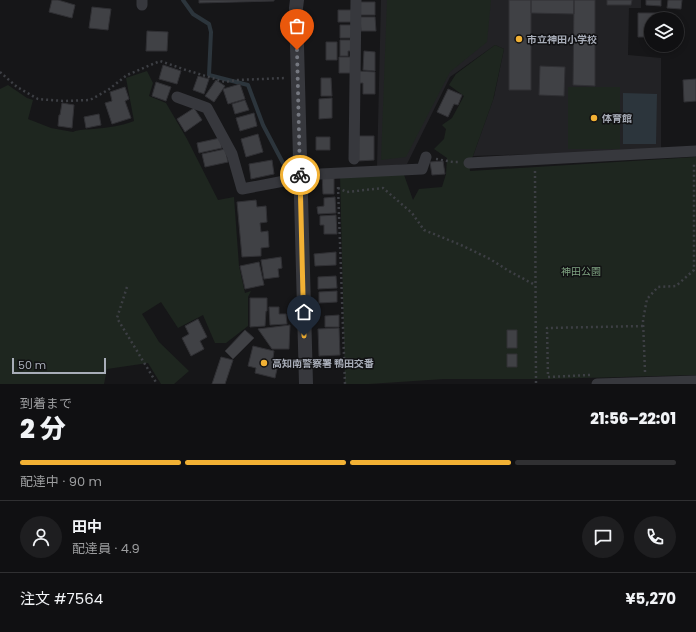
<!DOCTYPE html>
<html lang="ja">
<meta charset="utf-8">
<style>
:root{--surface:#101012;--page:#1e1e20;--text:#f1f3f6;--muted:#9c9d9f;--line:#303032;--accent:#f2b134}
body{margin:0;font-family:Poppins,"Noto Sans JP",sans-serif;background:var(--page);color:var(--text);height:100vh;display:flex;flex-direction:column;font-size:15px;white-space:nowrap}
*{box-sizing:border-box;margin:0}
p{font-size:13px;color:var(--muted)}
.icon{flex:none;width:22px;height:22px;fill:none;stroke:currentColor;stroke-width:2;stroke-linecap:round;stroke-linejoin:round}
.map{position:relative;height:384px;overflow:hidden}
.sheet{display:flex;flex-direction:column;background:var(--surface);flex:1}
.sheet>*{flex:none}
.tools{position:absolute;left:644px;top:12px;display:grid;gap:8px}
.tools a{display:grid;place-items:center;width:40px;height:40px;border-radius:50%;background:var(--surface);box-shadow:0 2px 6px #0003,0 0 0 1px var(--line);font-size:20px}
.scale{position:absolute;left:12px;bottom:10px;width:94px;box-sizing:border-box;padding-left:4px;border:2px solid #a8adb8;border-top:0;font-size:11px;line-height:14px;white-space:nowrap;color:#a8adb8;-webkit-text-stroke:3px #111113;paint-order:stroke}
.pin{position:absolute;display:grid;place-items:center;width:34px;height:34px;color:#fff;margin:-41px -17px;border-radius:50% 50% 50% 0;rotate:-45deg;box-shadow:0 0 4px #0007}
.pin .icon{rotate:45deg}
.courier{position:absolute;display:grid;place-items:center;width:40px;height:40px;margin:-20px;border:3px solid #f2b134;border-radius:50%;background:#fff;color:#222;box-shadow:0 1px 5px #0007}
.headline em{font-style:normal;font-weight:800}
.headline div{display:flex;flex-direction:column-reverse}
.headline{display:flex;align-items:center;justify-content:space-between;height:68px;padding:0 20px}
h1{font-size:26px;font-weight:800;line-height:30px}
.bar{display:grid;grid-template-columns:repeat(4,1fr);gap:6px 4px;align-content:center;height:48px;padding:0 20px}
.bar i{height:5px;border-radius:3px;background:var(--line)}
.bar .selected{background:var(--accent)}
.bar p{grid-column:span 4}
.line{display:flex;align-items:center;gap:10px;padding:0 20px;border-top:1px solid var(--line)}
.line div{flex:1}
.round{display:grid;place-items:center;flex:none;width:42px;height:42px;border-radius:21px;background:var(--page)}
.map>svg:first-child{display:block}
.built{fill:#222225}
.green{fill:#1e261f}
.water{fill:#2c353c}
.lines{fill:none;stroke-linecap:round;stroke-linejoin:round}
.stream{stroke:#2c353c;stroke-width:4}
.building{fill:#404145;stroke:#303034}
.path{stroke:#3d3f44;stroke-width:2.5;stroke-dasharray:2 3;stroke-linecap:butt}
.minor{stroke:#37383d;stroke-width:11}
.tertiary{stroke:#37383d;stroke-width:14}
.done{stroke:#757880;stroke-width:4;stroke-dasharray:0 7.2}
.route{stroke:#f2b134;stroke-width:5}
.poi-dot{fill:#f2b134;stroke:#111113;stroke-width:1.5}
.labels{text-anchor:middle;dominant-baseline:central;stroke-width:3;stroke-linejoin:round;paint-order:stroke}
.poi-label{font-size:10px;font-weight:bold;fill:#a8adb8;stroke:#111113;text-anchor:start}
.park-label{font-size:10px;fill:#7fa381;stroke:#111113}
</style>
<div class="map">
<svg width="696" height="384" viewBox="0 0 696 384">
<rect width="100%" height="100%" fill="#161618"/>
<path class="built" d="M381,0H641V8H629L628,55L661,58V150L473,156L494,97L504,49L495,45L450,77L407,164L377,167Z"/>
<path class="green" d="M387,0H491L487,42L450,72L406,157L381,160Z
M495,45L504,49L493,100L473,156L469,163L470,171L696,157V375L547,379H444L369,384H345L340,174L403,172L413,200L419,189L442,187L446,174L447,158L434,149L444,139L446,129L442,125L452,118L464,96L449,85L456,74Z
M147,71L153,83L149,96L166,103L187,139L218,200L234,197L239,266L245,293L251,291L248,297V326L226,343H215L203,315L178,328L161,302L142,314L159,342L189,371L174,384H161L148,363L107,369L104,384H0V89L8,85L27,98L33,100L28,119L51,128L73,132C79,129 86,130 93,129C107,128 121,126 134,121L126,78Z
M568,87H620V149H568Z"/>
<path class="water" d="M623,93L657,94L656,144H623Z"/>
<g class="lines">
<path class="stream" d="M183,0L193,14L209,24L211,32L209,75L248,85L263,125L283,163"/>
</g>
<path class="building" d="M52,0H58L75,5L72,18L49,12Z
M199,0H274V1L199,3Z
M509,0H531V90H509Z
M531,0H574V14L531,13Z
M574,0H595V86L573,85Z
M607,0H632L631,5H607Z
M646,0H661V6L646,5Z
M668,0H682L681,9L667,8Z
M360,2H375V15H360Z
M92,7L111,9L108,30L89,28Z
M338,10H353V22H338Z
M638,13H661V19H651V37H638Z
M360,17H375L376,31H361Z
M340,25H353V38H340Z
M147,31L168,32L167,51H146Z
M340,40H352V51H348V56H340Z
M326,42H337V60H326Z
M364,51L375,52V71L363,70Z
M339,57H352V73H339Z
M163,65L181,71L177,84L159,79Z
M540,66L565,67L564,96L539,95Z
M358,71L375,72V94H363V83H358Z
M198,76L209,79L204,94L193,90Z
M321,78H331L332,96H321Z
M696,79V101L684,102L683,80Z
M216,80L225,86L214,102L205,96Z
M156,82L171,87L166,101L152,96Z
M240,84L245,99L228,104L223,89Z
M125,87L129,99L125,101L131,118L112,124L105,103L112,101L110,92Z
M448,89L462,95L458,105L454,104L448,117L437,112Z
M332,98V118L319,119V99Z
M245,100L249,110L235,114L232,104Z
M62,103L74,105L72,128L58,126L59,115H60Z
M194,108L202,120L185,132L177,119Z
M254,113L257,126L240,131L236,118Z
M99,114L101,125L86,128L84,117Z
M258,134L263,152L246,157L241,139Z
M358,136H374V160L358,161Z
M316,137H330V150H316Z
M220,138L222,148L199,153L197,143Z
M225,149L228,162L205,167L202,154Z
M272,160L274,174L251,179L249,164Z
M443,161L445,174L432,175L430,162Z
M322,175H334V194H323Z
M335,197L336,213L318,214L317,207L324,206V198Z
M256,200L257,207L266,206L267,222L260,223L261,232L268,231L269,247L261,248V256L242,257L237,202Z
M336,215L337,234H324V225H320V216Z
M336,252V265L315,266L314,254Z
M281,257L282,268L278,269L279,277L264,279L261,260Z
M259,262L264,285L245,289L240,266Z
M336,276L337,288L318,289V277Z
M337,291V302L319,303V292Z
M250,298H267V311H266L265,326L250,327Z
M269,307H279V314H286L287,324L270,325Z
M339,315V327H325V316Z
M198,319L207,337L200,341L204,349L191,356L182,338L189,334L185,326Z
M290,325L289,349H272L258,329Z
M339,328L340,355L319,356L318,329Z
M245,330L254,338L233,359L225,351Z
M507,330H517V348H507Z
M253,346L274,351L273,358L279,360L275,378L255,373L256,368L248,366Z
M507,354H517V367H507Z
M221,357L233,360L225,384H212Z"/>
<g class="lines">
<path class="path" d="M0,72L17,87L38,99L63,101L90,100L108,90L127,75L160,61L186,70L225,82L237,80L286,78
M436,159L453,162H459
M535,171L536,384
M338,187L345,384
M338,188L347,192L383,188L412,213L424,230L461,245L490,259L509,271L535,285
M127,287L117,318L157,384
M645,372L643,320L647,299L658,287L676,286L694,270V162
M590,375L548,377L547,328L644,326"/>
<path class="minor" d="M142,5V0
M177,97L207,108L232,154L242,189L300,178
M354,159L356,0
M469,163L696,151
M300,175L422,169L426,157
M597,384L696,381"/>
<path class="tertiary" d="M297,0L296,8L306,384"/>
</g>
<g class="lines">
<path class="done" d="M297,50L300,175"/>
<path class="route" d="M300,175L304,336"/>
</g>
<g class="poi-dot">
<circle cx="519" cy="39" r="4"/>
<circle cx="594" cy="118" r="4"/>
<circle cx="264" cy="363" r="4"/>
</g>
<g class="labels">
<g class="poi-label">
<text x="527" y="39">市立神田小学校</text>
<text x="602" y="118">体育館</text>
<text x="272" y="363">高知南警察署 鴨田交番</text>
</g>
<g class="park-label">
<text x="581" y="271">神田公園</text>
</g>
</g>
</svg>
<div class="tools">
<a><svg class="icon" aria-label="layers" viewBox="0 0 24 24"><path d="M12 4l9 5-9 5-9-5zM3 14l9 5 9-5"/></svg></a>
</div>
<div class="scale">50 m</div>
<div class="pin" style="left:297px;top:50px;background:#ea580c"><svg class="icon" aria-label="bag" viewBox="0 0 24 24"><path d="M5 8h14l-1 12H6zM9 8a3 3 0 0 1 6 0"/></svg></div>
<div class="pin" style="left:304px;top:336px;background:#1f2937"><svg class="icon" aria-label="home" viewBox="0 0 24 24"><path d="M3 11l9-7 9 7M6 9v11h12V9"/></svg></div>
<div class="courier" style="left:300px;top:175px"><svg class="icon" aria-label="bike" viewBox="0 0 24 24"><circle cx="6" cy="16" r="4"/><circle cx="18" cy="16" r="4"/><path d="M6 16l4-8h5l3 8M10 8l3 8H6M13 5h3"/></svg></div>
</div>
<section class="sheet">
<div class="headline"><div><h1>2 分</h1><p>到着まで</p></div><em>21:56–22:01</em></div>
<div class="bar"><i class="selected"></i><i class="selected"></i><i class="selected"></i><i></i><p>配達中 · 90 m</p></div>
<div class="line" style="height:72px"><a class="round"><svg class="icon" aria-label="person" viewBox="0 0 24 24"><circle cx="12" cy="8" r="4"/><path d="M4 21q1-7 8-7t8 7"/></svg></a><div><b>田中</b><p>配達員 · 4.9</p></div><a class="round"><svg class="icon" aria-label="chat" viewBox="0 0 24 24"><path d="M4 5h16v11H9l-5 4z"/></svg></a><a class="round"><svg class="icon" aria-label="phone" viewBox="0 0 24 24"><path d="M5 4h4l2 5-3 2q2 4 5 5l2-3 5 2v4C11 20 4 13 5 4z"/></svg></a></div>
<div class="line" style="height:52px"><div>注文 #7564</div><b>¥5,270</b></div>
</section>
